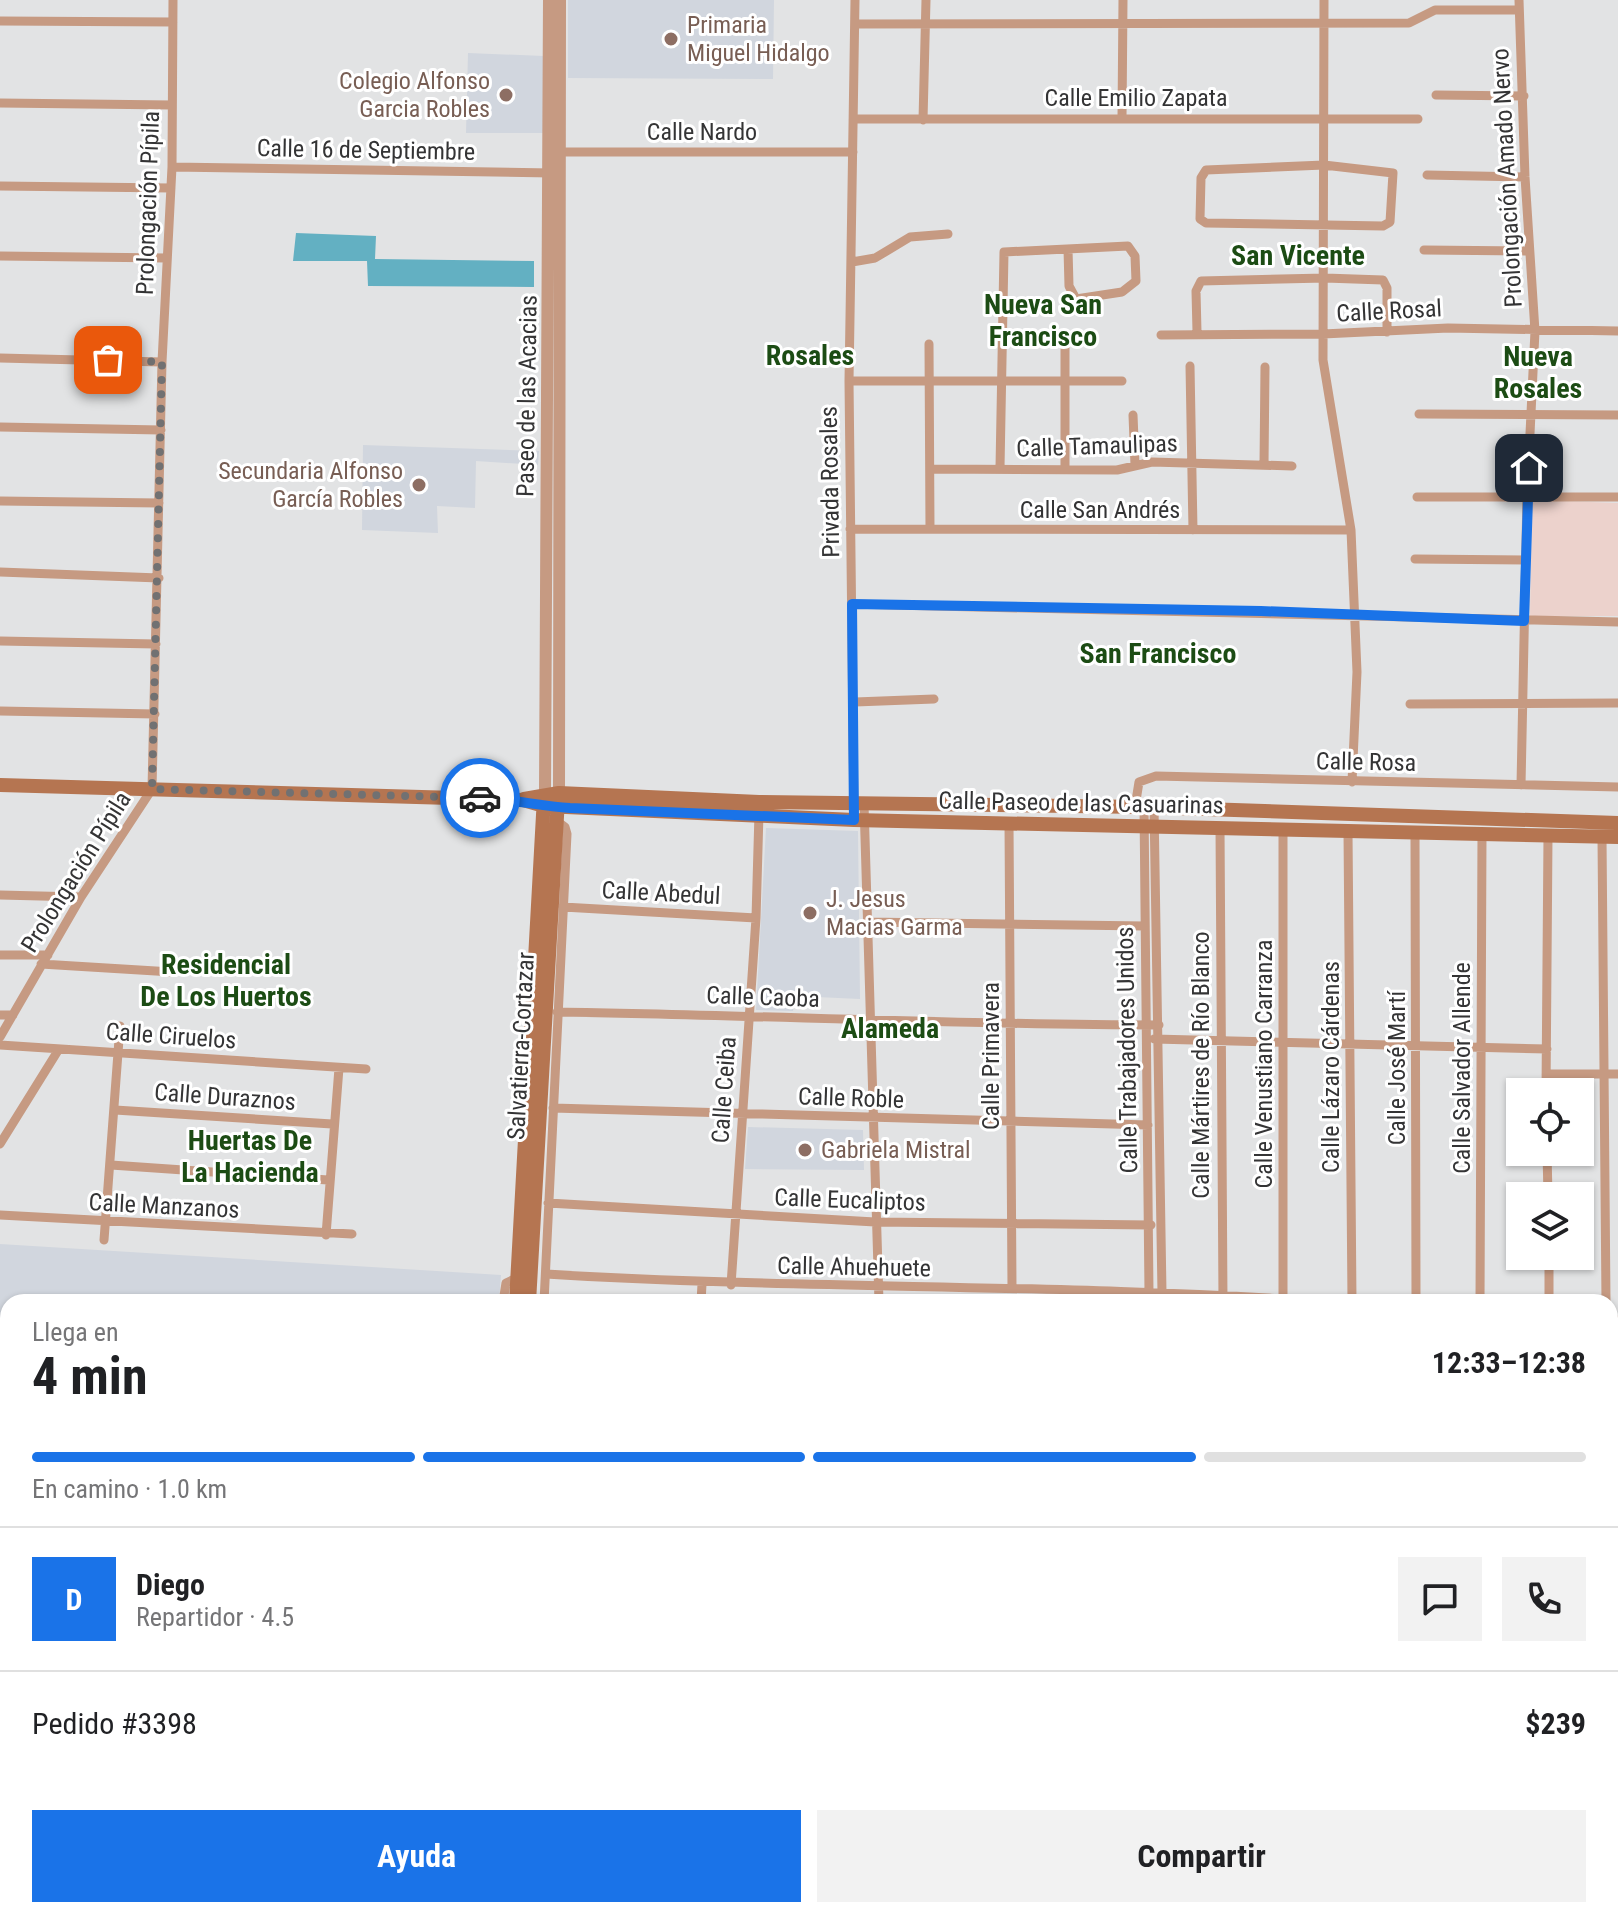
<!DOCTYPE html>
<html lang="es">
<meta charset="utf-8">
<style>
:root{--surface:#fff;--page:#f2f2f2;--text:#202124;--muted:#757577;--line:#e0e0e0;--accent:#1a73e8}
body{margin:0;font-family:"Roboto Condensed",sans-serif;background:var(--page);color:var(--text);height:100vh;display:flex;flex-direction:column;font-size:30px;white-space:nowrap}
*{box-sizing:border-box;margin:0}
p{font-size:26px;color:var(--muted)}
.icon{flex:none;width:44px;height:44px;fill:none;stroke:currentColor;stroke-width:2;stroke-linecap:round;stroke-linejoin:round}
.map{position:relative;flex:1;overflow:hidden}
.drawer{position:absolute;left:0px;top:1294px;width:1618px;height:624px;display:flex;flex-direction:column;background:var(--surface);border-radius:24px 24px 0 0;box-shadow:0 2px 6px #0004}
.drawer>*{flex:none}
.tools{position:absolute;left:1506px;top:1078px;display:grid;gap:16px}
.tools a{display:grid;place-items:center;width:88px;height:88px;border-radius:0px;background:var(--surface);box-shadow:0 2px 6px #0004;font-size:40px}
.pin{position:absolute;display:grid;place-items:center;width:68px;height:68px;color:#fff;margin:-34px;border-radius:16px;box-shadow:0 4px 12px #0006}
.courier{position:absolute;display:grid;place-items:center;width:80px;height:80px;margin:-40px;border:6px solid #1a73e8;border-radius:50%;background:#fff;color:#222;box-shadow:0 2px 10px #0007}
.headline em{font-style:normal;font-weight:700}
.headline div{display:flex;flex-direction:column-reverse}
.headline{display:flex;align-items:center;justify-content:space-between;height:136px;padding:0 32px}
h1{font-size:52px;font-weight:700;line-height:60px}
.bar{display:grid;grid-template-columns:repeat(4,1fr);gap:12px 8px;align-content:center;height:96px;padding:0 32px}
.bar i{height:10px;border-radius:6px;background:var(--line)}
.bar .current{background:var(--accent)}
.bar p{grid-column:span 4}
.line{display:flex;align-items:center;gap:20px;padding:0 32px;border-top:2px solid var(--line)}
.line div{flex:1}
.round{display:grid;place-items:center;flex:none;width:84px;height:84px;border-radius:0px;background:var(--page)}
.action{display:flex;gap:16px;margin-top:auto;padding:16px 32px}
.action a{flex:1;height:92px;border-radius:0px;background:var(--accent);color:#fff;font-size:32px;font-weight:700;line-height:92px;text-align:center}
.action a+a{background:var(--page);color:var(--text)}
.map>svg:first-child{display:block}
.commercial{fill:#ecd2cc}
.built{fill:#d1d6de}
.water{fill:#63b0c2}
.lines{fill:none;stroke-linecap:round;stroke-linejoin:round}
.minor{stroke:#c69a82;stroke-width:9}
.tertiary{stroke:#c69a82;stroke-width:12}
.secondary{stroke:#b57551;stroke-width:14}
.done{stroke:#717172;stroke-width:8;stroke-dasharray:0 14.4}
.route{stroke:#1a73e8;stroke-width:10}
.education-dot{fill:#8d6e63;stroke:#fff;stroke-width:3}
.labels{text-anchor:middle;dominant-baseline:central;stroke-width:6;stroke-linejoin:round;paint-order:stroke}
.education-label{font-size:24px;fill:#785e54;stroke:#fff;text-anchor:start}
.street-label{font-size:24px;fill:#343435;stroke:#fff}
.quarter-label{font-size:28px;font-weight:bold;fill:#1c4c14;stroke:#fff}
</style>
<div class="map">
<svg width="1618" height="1918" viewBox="0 0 1618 1918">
<rect width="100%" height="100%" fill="#e2e3e4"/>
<path class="commercial" d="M1532,500L1618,503V616H1530Z"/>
<path class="built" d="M568,0H774L773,79L568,78Z
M468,53L544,56L545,133H466Z
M363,445L539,451L538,465L476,461L475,508L437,506L438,533L362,530Z
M766,828L858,831L860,999L795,996L793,1011L756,1010Z
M748,1127L863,1130L864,1170L745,1169Z
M0,1244L501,1275L499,1302H8V1437L0,1436Z"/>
<path class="water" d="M296,233L376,236L375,259L534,261V287L368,286L367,261H293Z"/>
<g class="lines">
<path class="minor" d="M1324,0L1323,360L1351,530L1357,672L1352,782
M1519,0L1525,177L1535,331L1527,495L1521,785
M0,21L173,22
M855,24L1409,23L1435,10H1519
M1436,95L1524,96
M0,103L172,105
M1122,118L1123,0
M853,119H1418
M923,120L926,0
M554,152H853
M1324,165L1393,173L1390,222L1383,226L1206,223L1200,219L1201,178L1206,170Z
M172,167L552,173
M1427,175L1525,177
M0,186L171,188
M1424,250L1529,251
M0,256L167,258
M852,262L875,258L910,237L948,234
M1197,332L1196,291L1201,281L1325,278L1383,280L1387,288V332
M1161,335L1323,334L1448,328L1618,331
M929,344L930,529
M0,358L162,362
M1190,366L1193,530
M849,381H1122
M1419,414L1618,415
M1133,415L1135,465
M0,427L161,430
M1264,465L1265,367
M1000,468L1004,252L1128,246L1135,256L1136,281L1122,292L1076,299L1069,286L1068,249
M1065,468V335
M931,469L1117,470L1152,462L1292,466
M1417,497H1618
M0,501L159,503
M850,529L1351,530
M1415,559L1526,560
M0,572L159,578
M852,604L1618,622
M0,641L156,644
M855,702L934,699
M1410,704L1618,703
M0,711L155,714
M864,804L879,1302
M1135,807L1139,782L1156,776L1618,787
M1144,807L1149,1293
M1154,807L1162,1293
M854,820L849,381L855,0
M1009,823L1012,1288
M1220,827L1223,1302
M1283,830V1299
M1348,832L1352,1302
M1415,833L1416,1302
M1602,837L1606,1302
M0,895L81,897
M563,907L756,918
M868,922L1145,926
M0,955H48
M41,964L172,972
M557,1012C758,1015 958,1025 1159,1025
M0,1015H13
M0,1037L81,897L152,789L162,362L172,167L173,0
M1154,1039L1547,1049
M0,1045L366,1069
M1546,1074H1618
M1546,1092L1548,836
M553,1108L1148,1125
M115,1110L332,1124
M0,1144L59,1049
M1547,1152L1548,1196
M111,1165L328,1180
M548,1203L875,1222L1151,1225
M0,1215L352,1234
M326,1235L339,1068
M104,1240L120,1026
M1549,1256V1302
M546,1274C807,1290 1068,1283 1328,1302
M731,1285L756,918L759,813
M503,1302L506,1283L519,1277
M544,1302L567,834L565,827L557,821
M701,1302L702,1284
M1480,1302L1482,834
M1610,1320H1618
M1610,1390L1618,1391
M0,1441L8,1442
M1610,1486L1618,1487
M1610,1569H1618
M0,1575H8
M1610,1653H1618
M1610,1735H1618
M1610,1818H1618
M1610,1887L1618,1888
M1043,1910L1149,1918
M89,1918L90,1910
M509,1918V1910
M771,1918L772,1910
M1026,1918L1027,1910
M1241,1918L1244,1910
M1366,1918L1367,1910
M1599,1918V1910"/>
<path class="tertiary" d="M545,793L549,0
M559,793L560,0"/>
<path class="secondary" d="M0,785L523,800L544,806L854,820L1618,837
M524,799L559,793L759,802L1144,807L1618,823
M516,1302L544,797
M529,1302L558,799
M480,1918V1910
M494,1918V1910"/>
</g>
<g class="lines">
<path class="done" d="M108,360L162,362L152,789L480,798"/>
<path class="route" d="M480,798C511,799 539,806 570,808L854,820L852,604L1261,611L1524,621L1529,468"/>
</g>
<g class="education-dot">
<circle cx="671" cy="39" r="8"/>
<circle cx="506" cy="95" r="8"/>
<circle cx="419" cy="485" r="8"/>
<circle cx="810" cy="913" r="8"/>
<circle cx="805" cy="1150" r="8"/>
</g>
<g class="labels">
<g class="education-label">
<text x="687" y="25">Primaria<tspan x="687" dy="28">Miguel Hidalgo</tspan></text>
<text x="490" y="81" text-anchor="end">Colegio Alfonso<tspan x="490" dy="28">Garcia Robles</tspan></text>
<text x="403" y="471" text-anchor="end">Secundaria Alfonso<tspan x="403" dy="28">García Robles</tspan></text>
<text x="826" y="899">J. Jesus<tspan x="826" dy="28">Macias Garma</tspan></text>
<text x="821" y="1150">Gabriela Mistral</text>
</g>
<g class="street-label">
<text x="1136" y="98">Calle Emilio Zapata</text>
<text x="702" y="132">Calle Nardo</text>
<text transform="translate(366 150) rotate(1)">Calle 16 de Septiembre</text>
<text transform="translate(1507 178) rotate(-93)">Prolongación Amado Nervo</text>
<text transform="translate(148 203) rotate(-88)">Prolongación Pípila</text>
<text transform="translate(1389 311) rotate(-3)">Calle Rosal</text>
<text transform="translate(527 396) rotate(-89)">Paseo de las Acacias</text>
<text transform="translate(1097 446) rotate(-2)">Calle Tamaulipas</text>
<text transform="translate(830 482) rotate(-91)">Privada Rosales</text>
<text x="1100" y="510">Calle San Andrés</text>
<text transform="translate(1366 762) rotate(1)">Calle Rosa</text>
<text transform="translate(1081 803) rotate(1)">Calle Paseo de las Casuarinas</text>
<text transform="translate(76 872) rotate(-58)">Prolongación Pípila</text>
<text transform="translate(661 893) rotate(3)">Calle Abedul</text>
<text transform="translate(763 997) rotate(2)">Calle Caoba</text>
<text transform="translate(171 1036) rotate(4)">Calle Ciruelos</text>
<text transform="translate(521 1046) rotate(-87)">Salvatierra-Cortazar</text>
<text transform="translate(1127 1050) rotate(-91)">Calle Trabajadores Unidos</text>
<text transform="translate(991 1056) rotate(-90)">Calle Primavera</text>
<text transform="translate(1264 1064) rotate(-90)">Calle Venustiano Carranza</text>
<text transform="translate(1201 1065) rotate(-90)">Calle Mártires de Río Blanco</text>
<text transform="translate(1331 1067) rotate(-90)">Calle Lázaro Cárdenas</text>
<text transform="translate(1397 1068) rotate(-90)">Calle José Martí</text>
<text transform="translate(1462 1068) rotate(-90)">Calle Salvador Allende</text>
<text transform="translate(724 1090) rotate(-86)">Calle Ceiba</text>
<text transform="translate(225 1097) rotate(4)">Calle Duraznos</text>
<text transform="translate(851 1098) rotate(2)">Calle Roble</text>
<text transform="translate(850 1200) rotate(2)">Calle Eucaliptos</text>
<text transform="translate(164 1206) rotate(3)">Calle Manzanos</text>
<text transform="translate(854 1267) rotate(1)">Calle Ahuehuete</text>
</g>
<g class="quarter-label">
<text x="1298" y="255">San Vicente</text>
<text x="1043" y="304">Nueva San<tspan x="1043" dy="32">Francisco</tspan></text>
<text x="810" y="355">Rosales</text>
<text x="1538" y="356">Nueva<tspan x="1538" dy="32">Rosales</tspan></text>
<text x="1158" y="653">San Francisco</text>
<text x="226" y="964">Residencial<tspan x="226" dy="32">De Los Huertos</tspan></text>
<text x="890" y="1028">Alameda</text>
<text x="250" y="1140">Huertas De<tspan x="250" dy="32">La Hacienda</tspan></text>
</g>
</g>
</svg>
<div class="tools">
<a><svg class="icon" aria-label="locate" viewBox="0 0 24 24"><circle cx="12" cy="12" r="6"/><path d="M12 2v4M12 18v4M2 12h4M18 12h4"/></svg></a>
<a><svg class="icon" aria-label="layers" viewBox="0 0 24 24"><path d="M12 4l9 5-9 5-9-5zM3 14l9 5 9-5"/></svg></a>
</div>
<div class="pin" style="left:108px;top:360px;background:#ea580c"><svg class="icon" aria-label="bag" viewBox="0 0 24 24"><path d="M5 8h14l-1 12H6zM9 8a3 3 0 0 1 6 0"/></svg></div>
<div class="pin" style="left:1529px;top:468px;background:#1f2937"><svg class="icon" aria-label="home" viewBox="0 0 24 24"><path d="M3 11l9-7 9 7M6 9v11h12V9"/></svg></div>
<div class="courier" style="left:480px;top:798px"><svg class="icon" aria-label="car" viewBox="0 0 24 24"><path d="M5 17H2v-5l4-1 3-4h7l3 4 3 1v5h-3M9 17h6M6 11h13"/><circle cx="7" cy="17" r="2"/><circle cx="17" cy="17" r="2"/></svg></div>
<section class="drawer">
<div class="headline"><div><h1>4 min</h1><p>Llega en</p></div><em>12:33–12:38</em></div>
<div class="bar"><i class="current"></i><i class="current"></i><i class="current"></i><i></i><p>En camino · 1.0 km</p></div>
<div class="line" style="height:144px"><b class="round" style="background:var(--accent);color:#fff">D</b><div><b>Diego</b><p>Repartidor · 4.5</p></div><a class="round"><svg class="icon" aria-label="chat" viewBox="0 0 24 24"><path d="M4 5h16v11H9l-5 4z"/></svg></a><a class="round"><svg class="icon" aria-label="phone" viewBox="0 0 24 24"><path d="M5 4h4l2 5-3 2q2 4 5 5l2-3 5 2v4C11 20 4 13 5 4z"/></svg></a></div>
<div class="line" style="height:104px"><div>Pedido #3398</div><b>$239</b></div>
<div class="action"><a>Ayuda</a><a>Compartir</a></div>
</section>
</div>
